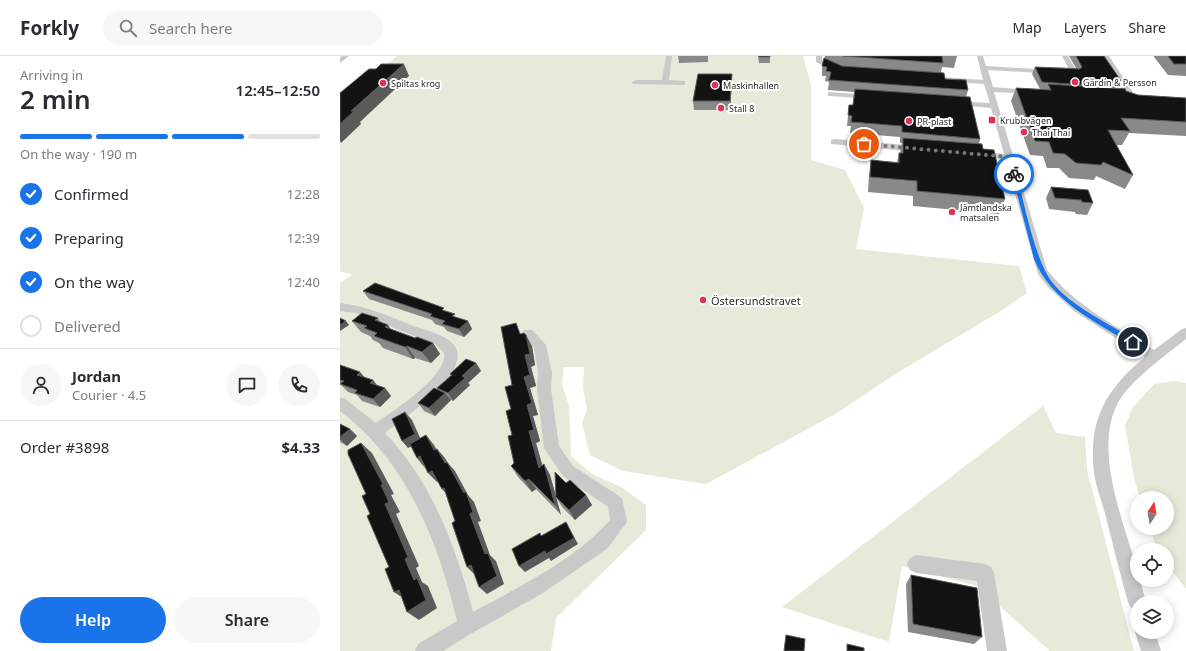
<!DOCTYPE html>
<meta charset="utf-8">
<style>
:root{--surface:#fff;--page:#f7f7f7;--text:#2b2b33;--muted:#7c7c81;--line:#e1e1e2;--accent:#1a73e8}
body{margin:0;font-family:"Noto Sans",sans-serif;background:var(--page);color:var(--text);height:100vh;display:flex;flex-direction:column;font-size:15px;white-space:nowrap}
*{box-sizing:border-box;margin:0}
p{font-size:13px;color:var(--muted)}
.icon{flex:none;width:22px;height:22px;fill:none;stroke:currentColor;stroke-width:2;stroke-linecap:round;stroke-linejoin:round}
.map{position:relative;flex:1;overflow:hidden}
.details{display:flex;flex-direction:column;background:var(--surface);width:340px}
.details>*{flex:none}
.needle{width:26px;rotate:11deg}
.tools{position:absolute;left:790px;top:435px;display:grid;gap:8px}
.tools a{display:grid;place-items:center;width:44px;height:44px;border-radius:50%;background:var(--surface);box-shadow:0 2px 10px #0003;font-size:20px}
.pin{position:absolute;display:grid;place-items:center;width:34px;height:34px;color:#fff;margin:-17px;border:2px solid #fff;border-radius:50%;box-shadow:0 1px 4px #0007}
.courier{position:absolute;display:grid;place-items:center;width:40px;height:40px;margin:-20px;border:3px solid #1a73e8;border-radius:50%;background:#fff;color:#222;box-shadow:0 1px 5px #0007}
.head em{font-style:normal;font-weight:600}
.head div{display:flex;flex-direction:column-reverse}
.head{display:flex;align-items:center;justify-content:space-between;height:68px;padding:0 20px}
h1{font-size:26px;font-weight:600;line-height:30px}
.bar{display:grid;grid-template-columns:repeat(4,1fr);gap:6px 4px;align-content:center;height:48px;padding:0 20px}
.bar i{height:5px;border-radius:3px;background:var(--line)}
.bar .current{background:var(--accent)}
.bar p{grid-column:span 4}
.line{display:flex;align-items:center;gap:10px;padding:0 20px;border-top:1px solid var(--line)}
.line div{flex:1}
.round{display:grid;place-items:center;flex:none;width:42px;height:42px;border-radius:21px;background:var(--page)}
ol{padding:0 20px;list-style:none}
li{display:flex;align-items:center;gap:12px;height:44px}
li p{margin-inline-start:auto}
li .icon{padding:4px;border-radius:50%;background:var(--accent);color:#fff;stroke-width:4}
li:last-child{color:var(--muted)}
li i{width:22px;height:22px;border:2px solid var(--line);border-radius:50%}
.cta{display:flex;gap:8px;margin-top:auto;padding:8px 20px}
.cta a{flex:1;height:46px;border-radius:24px;background:var(--accent);color:#fff;font-size:16px;font-weight:600;line-height:46px;text-align:center}
.cta a+a{background:var(--page);color:var(--text)}
header{display:flex;align-items:center;gap:24px;box-sizing:border-box;height:56px;padding:0 20px;background:var(--surface);border-bottom:1px solid var(--line)}
header strong{font-size:19px}
nav{display:flex;gap:22px;margin-inline-start:auto;font-size:14px}
.search{width:280px;height:36px;background:var(--page);display:flex;align-items:center;gap:10px;box-sizing:border-box;padding:0 14px;border-radius:22px;color:var(--muted);font-size:15px}
main{display:flex;flex:1;min-height:0}
.map>svg:first-child{display:block}
.green{fill:#e5ead9}
.lines{fill:none;stroke-linecap:round;stroke-linejoin:round}
.minor{fill:#c9c9c9;fill-rule:evenodd}
.wall{fill:#898989}
.shaded-wall{fill:#5a5a5a}
.building{fill:#131313;stroke:#5a5a5a}
.route{fill:#1a73e8}
.done{stroke:#767676;stroke-width:4;stroke-dasharray:0 7.2}
.poi-dot{fill:#e22f58;stroke:#fff;stroke-width:1.5}
.labels{text-anchor:middle;dominant-baseline:central;stroke-width:4;stroke-linejoin:round;paint-order:stroke}
.far-poi-label{font-size:9px;fill:#2c2c2c;stroke:#fff;text-anchor:start}
.poi-label{font-size:11px;fill:#2c2c2c;stroke:#fff;text-anchor:start}
</style>
<header>
<strong>Forkly</strong>
<div class="search"><svg class="icon" aria-label="search" viewBox="0 0 24 24"><circle cx="10" cy="10" r="6"/><path d="M15 15l6 6"/></svg>Search here</div>
<nav><a>Map</a><a>Layers</a><a>Share</a></nav>
</header>
<main>
<section class="details">
<div class="head"><div><h1>2 min</h1><p>Arriving in</p></div><em>12:45–12:50</em></div>
<div class="bar"><i class="current"></i><i class="current"></i><i class="current"></i><i></i><p>On the way · 190 m</p></div>
<ol>
<li><svg class="icon" aria-label="check" viewBox="0 0 24 24"><path d="M5 12l5 5 9-10"/></svg>Confirmed<p>12:28</p></li>
<li><svg class="icon" aria-label="check" viewBox="0 0 24 24"><path d="M5 12l5 5 9-10"/></svg>Preparing<p>12:39</p></li>
<li><svg class="icon" aria-label="check" viewBox="0 0 24 24"><path d="M5 12l5 5 9-10"/></svg>On the way<p>12:40</p></li>
<li><i></i>Delivered</li>
</ol>
<div class="line" style="height:72px"><a class="round"><svg class="icon" aria-label="person" viewBox="0 0 24 24"><circle cx="12" cy="8" r="4"/><path d="M4 21q1-7 8-7t8 7"/></svg></a><div><b>Jordan</b><p>Courier · 4.5</p></div><a class="round"><svg class="icon" aria-label="chat" viewBox="0 0 24 24"><path d="M4 5h16v11H9l-5 4z"/></svg></a><a class="round"><svg class="icon" aria-label="phone" viewBox="0 0 24 24"><path d="M5 4h4l2 5-3 2q2 4 5 5l2-3 5 2v4C11 20 4 13 5 4z"/></svg></a></div>
<div class="line" style="height:52px"><div>Order #3898</div><b>$4.33</b></div>
<div class="cta"><a>Help</a><a>Share</a></div>
</section>
<div class="map">
<svg width="846" height="595" viewBox="0 0 846 595">
<rect width="100%" height="100%" fill="#fff"/>
<path class="green" d="M57,0H463L471,29V104L505,114L524,152L516,193L679,210L687,237L659,256L552,320L497,357L366,428L283,415L250,399L242,367L247,354L243,331L244,311H224L222,328L229,350L231,400L252,418L281,431L306,449V474L216,562L211,595H0V227L12,219L0,215V48Z
M834,325L846,327V533L827,508V494H817L810,472H827V442H800L794,422L785,370L793,351L814,328Z
M703,350L716,377L745,381L747,414L794,595H710L637,530L562,510L549,586L442,551Z"/>
<g class="lines">
<path class="minor" d="M2,0H9L0,7V2Z
M326,0H332L329,24L345,25V29L293,28L292,26L296,24H322Z
M476,0H482V4L502,15L497,16L476,6Z
M637,0H643L646,10L730,15L722,0H728L738,17L735,19L648,14L653,31L691,34L695,36L691,38L654,36L707,214C736,250 776,270 814,294L842,273L846,272V283C826,299 803,315 786,335C747,381 783,463 797,513V524H800L806,546H797V555L791,552L788,546C780,518 773,489 766,461C762,446 756,431 754,417C748,364 766,333 805,301L734,255L708,231L698,218L665,103L637,101L633,98L637,95L664,98L651,52L614,49L610,47L614,45L650,47L644,28L588,24L584,22L588,20L643,24Z
M763,0H769L798,44L797,46L782,45V41H788Z
M488,36L531,39L535,41L531,43L491,40H488Z
M494,83L578,90L582,93L578,96L491,88V84Z
M0,247C27,250 51,261 76,271C88,275 106,279 114,289C135,315 62,364 45,377C91,424 117,493 133,556C179,531 236,503 270,464L268,451L223,420L207,397L204,392L197,333L198,316L194,291L182,277L184,274H192L206,289L212,316L211,333L219,390L233,410L282,442L287,466L268,492L203,537L134,576L103,595H75L78,588L117,565C98,485 67,406 0,355V341L5,343L36,367C53,355 108,320 104,297L95,288L16,257L0,255Z
M576,499L645,508L651,511L654,517L667,595H647L637,525L576,517L570,514L567,508L570,502Z
M797,572V576H815L821,595H801L795,576Z"/>
</g>
<path class="wall" d="M338,0H368V6L339,7Z
M418,0H430V7H419Z
M485,0H617L614,12L602,11L601,16L605,23L628,34L626,41L640,83L639,88L643,93L665,143L659,158L573,150V140L528,136L529,119L531,104L557,106L559,97H560L562,87H560V81L510,77L511,70H507L509,49H513L515,36L488,34L489,26L485,25L486,20H482V10Z
M729,0H764L786,32L785,33L786,35L798,39L846,42V80L789,77L782,89H776L793,119L785,133L756,120L754,124L729,122L719,112H707L703,100L690,99L671,45L676,32L700,33L692,18L695,11L736,12Z
M814,0H846V20L828,19L814,1Z
M392,18V26L390,54H354L353,45Z
M711,131L753,147L747,159L736,158L735,156L709,153L706,142Z
M23,235L106,255L117,262L128,265L132,273L124,281L107,275L104,271L95,268L92,264L29,243Z
M38,262L40,266L51,274L75,282L93,287L100,298L91,307L75,302L73,303L43,292L39,287L33,284L30,280L21,276L12,265Z
M181,278L192,290L195,309L191,311L196,330L190,332L198,359L193,360L200,385L196,387L202,409L204,408L210,419L216,440L226,427L246,439L252,449L235,464L222,451L216,441L221,459L196,433L192,436L178,421L171,410L174,407L172,379V329Z
M136,307L141,315L128,327L130,329L113,345L110,343L111,344L95,360L84,355L78,347L98,334L97,332L111,319L110,318Z
M0,309L20,316L25,322L33,324L37,329L45,332L51,340L40,351L22,345L17,339L8,336L0,328Z
M0,368L10,373L17,380L7,390L0,386Z
M571,519L642,581L634,588L568,576L566,528Z"/>
<path class="shaded-wall" d="M64,8L69,20L20,66L21,68L1,87L0,85V68L11,55Z
M392,18V26L390,54V45Z
M6,265L9,269L0,275V269Z
M128,265L132,273L124,281L119,273Z
M48,269L56,281L45,271Z
M186,279L192,290L195,309L191,311L196,330L190,332L198,359L193,360L200,385L196,387L206,422L199,412L189,375L184,321Z
M93,287L100,298L91,307L82,296Z
M67,290L75,302L73,303L65,291Z
M136,307L141,315L128,327L130,329L113,345L108,337L122,320Z
M20,316L27,324L17,319Z
M33,324L39,332L30,327Z
M45,332L51,340L40,351L33,343Z
M105,337L111,344L95,360L89,352Z
M65,356L72,364L82,386L68,392L62,385Z
M10,373L17,380L7,390L0,383V381Z
M86,379L94,389L102,404L94,394Z
M21,387L32,397L54,438L51,439L60,456L56,458L79,510L76,512L82,526L88,530L97,552L79,564L67,556L74,524L65,503L45,448Z
M97,393L105,402L113,417L105,407Z
M80,400L85,412L77,402Z
M107,406L115,415L128,439L134,446L141,465L138,466L150,499L156,505L164,528L147,538L139,531L145,498L130,458L124,437Z
M204,408L210,419L221,459L215,449Z
M92,415L100,424L97,426L88,417Z
M189,423L196,433L192,436L185,425Z
M104,432L110,442L102,433Z
M246,439L252,449L235,464L229,454Z
M226,466L238,488L211,505L209,502L185,516L179,510Z
M131,509L135,519L127,511Z
M59,534L66,544L54,536Z"/>
<path class="building" d="M419,0H430V1H419Z
M503,0H602L603,7L504,0Z
M736,0H764L786,32L702,26L695,11L740,13L742,11Z
M828,0H846V8H834Z
M484,2L502,10L604,17L605,23L626,24L628,34L489,24L491,16L486,15L487,11L482,10Z
M41,8H64L11,55H14L0,68V37L29,13H36Z
M358,18H392L390,45H353Z
M708,28L785,33L786,35L798,39L846,42V66L781,62L790,75L768,74L793,119L763,106L761,109L736,107L725,98L713,97L709,86L695,85L676,32L711,34Z
M515,33L630,41L640,83L562,76V70L511,66L512,60L508,59L509,49H513Z
M563,82L642,88L643,93L654,94L665,143L577,135V125L530,121L531,104L559,107V97H563Z
M711,131L748,134L753,147L742,146L741,144L715,142Z
M35,227L104,252L102,254L115,258L112,260L128,265L119,273L102,268L105,265L90,260L92,258L23,235Z
M22,257L38,262L35,264L48,269L45,271L75,282L77,281L93,287L82,296L67,290L65,291L34,280L37,277L24,272L27,270L12,265Z
M0,262L6,265L0,269Z
M176,267L180,278L184,277L186,279L190,298L185,299L190,319L184,321L192,347L187,349L194,374L189,375L199,412L204,408L215,449L189,423L185,425L171,410L174,407L168,380L172,379L166,355L171,353L165,331L172,329L161,271Z
M126,303L136,307L122,320L125,322L108,337L97,332L112,319L110,318Z
M0,309L20,316L17,319L33,324L30,327L45,332L33,343L15,337L17,334L0,328L4,325L0,324Z
M94,332L105,337L89,352L78,347Z
M65,356L75,378L62,385L52,363Z
M0,368L10,373L0,381Z
M86,379L94,394L97,393L105,407L107,406L124,437L126,436L133,456L130,458L145,498L148,497L157,520L139,531L131,509L127,511L112,467L115,465L104,432L102,433L92,415L88,417L80,400L77,402L70,388Z
M21,387L43,428L41,429L49,446L45,448L68,501L65,503L74,524L77,522L86,544L67,556L59,534L54,536L45,513L49,511L27,460L30,458L22,440L26,438L8,398V394Z
M215,416L226,427L230,424L246,439L229,454L216,441Z
M226,466L234,482L206,498L205,495L179,510L172,493L200,477L201,480Z
M571,519L637,532L642,581L573,568Z
M446,579L465,583L464,595H444Z
M507,588L524,592V595H507Z"/>
<path class="route" d="M674,117L676,118C685,148 694,202 712,226C729,249 771,269 795,284V288H791C754,265 711,245 694,203L672,118Z"/>
<g class="lines">
<path class="done" d="M524,88L669,101L674,118"/>
</g>
<g class="poi-dot">
<circle cx="735" cy="26" r="4"/>
<circle cx="43" cy="27" r="4"/>
<circle cx="375" cy="29" r="4"/>
<circle cx="381" cy="52" r="4"/>
<rect x="648" y="60" width="8" height="8" rx="2"/>
<circle cx="569" cy="65" r="4"/>
<circle cx="684" cy="76" r="4"/>
<circle cx="612" cy="156" r="4"/>
<circle cx="363" cy="244" r="4"/>
</g>
<g class="labels">
<g class="far-poi-label">
<text x="743" y="26">Gärdin &amp; Persson</text>
<text x="51" y="27">Spiltas krog</text>
<text x="383" y="29">Maskinhallen</text>
<text x="389" y="52">Stall 8</text>
<text x="660" y="64">Krubbvägen</text>
<text x="577" y="65">PR-plast</text>
<text x="692" y="76">Thai Thai</text>
<text x="620" y="151">Jämtlandska<tspan x="620" dy="10">matsalen</tspan></text>
</g>
<g class="poi-label">
<text x="371" y="244">Östersundstravet</text>
</g>
</g>
</svg>
<div class="tools">
<a><svg class="needle" viewBox="-14 -14 28 28"><path d="M0-13l5 13h-10z" fill="#e53935"/><path d="M0 13l5-13h-10z" fill="#7c7c81"/></svg></a>
<a><svg class="icon" aria-label="locate" viewBox="0 0 24 24"><circle cx="12" cy="12" r="6"/><path d="M12 2v4M12 18v4M2 12h4M18 12h4"/></svg></a>
<a><svg class="icon" aria-label="layers" viewBox="0 0 24 24"><path d="M12 4l9 5-9 5-9-5zM3 14l9 5 9-5"/></svg></a>
</div>
<div class="pin" style="left:524px;top:88px;background:#ea580c"><svg class="icon" aria-label="bag" viewBox="0 0 24 24"><path d="M5 8h14l-1 12H6zM9 8a3 3 0 0 1 6 0"/></svg></div>
<div class="pin" style="left:793px;top:286px;background:#1f2937"><svg class="icon" aria-label="home" viewBox="0 0 24 24"><path d="M3 11l9-7 9 7M6 9v11h12V9"/></svg></div>
<div class="courier" style="left:674px;top:118px"><svg class="icon" aria-label="bike" viewBox="0 0 24 24"><circle cx="6" cy="16" r="4"/><circle cx="18" cy="16" r="4"/><path d="M6 16l4-8h5l3 8M10 8l3 8H6M13 5h3"/></svg></div>
</div>
</main>
